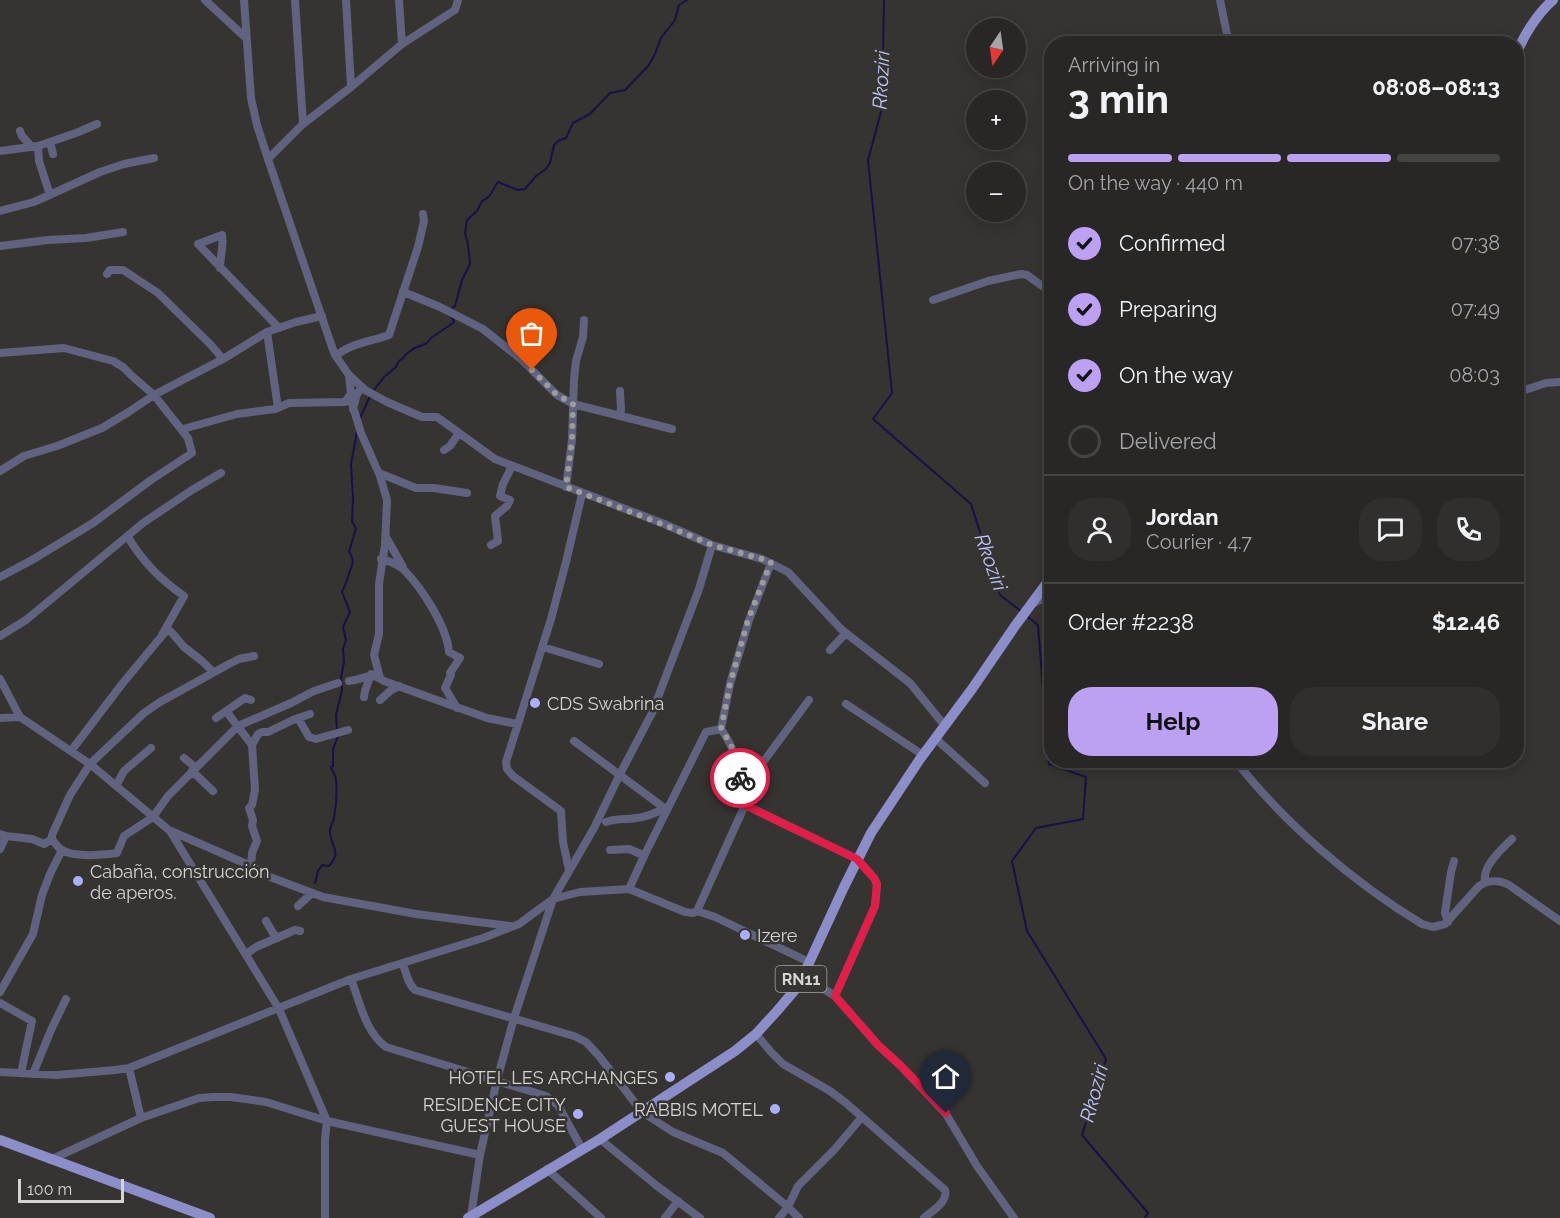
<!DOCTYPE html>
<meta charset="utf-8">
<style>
:root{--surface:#282725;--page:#302f2d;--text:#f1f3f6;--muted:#a5a5a7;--line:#444442;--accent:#bca0f2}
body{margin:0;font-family:Raleway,sans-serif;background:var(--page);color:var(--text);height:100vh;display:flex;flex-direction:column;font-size:22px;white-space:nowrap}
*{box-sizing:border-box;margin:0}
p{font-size:20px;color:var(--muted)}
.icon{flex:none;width:33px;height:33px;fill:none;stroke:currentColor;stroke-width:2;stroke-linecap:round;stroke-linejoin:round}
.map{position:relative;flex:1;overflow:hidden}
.panel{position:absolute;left:1044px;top:36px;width:480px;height:732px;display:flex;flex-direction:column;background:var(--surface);border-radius:24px;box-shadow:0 3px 15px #0003,0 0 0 2px var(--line)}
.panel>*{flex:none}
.needle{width:39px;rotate:193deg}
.fabs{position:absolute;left:966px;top:18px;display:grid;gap:12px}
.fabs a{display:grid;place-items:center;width:60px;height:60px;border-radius:50%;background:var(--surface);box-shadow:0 3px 15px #0003,0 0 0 2px var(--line);font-size:30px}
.scale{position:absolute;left:18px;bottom:15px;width:106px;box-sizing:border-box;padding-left:6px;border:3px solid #d5d4d2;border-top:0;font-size:16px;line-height:21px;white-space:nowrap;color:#d5d4d2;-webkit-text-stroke:4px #363431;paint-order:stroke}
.pin{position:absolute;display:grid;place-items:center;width:51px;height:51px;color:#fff;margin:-62px -26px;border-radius:50% 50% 50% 0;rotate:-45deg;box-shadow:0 0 6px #0007}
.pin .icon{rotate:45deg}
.courier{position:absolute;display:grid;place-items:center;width:60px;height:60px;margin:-30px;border:4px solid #e11d48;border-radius:50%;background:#fff;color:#222;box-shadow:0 2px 8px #0007}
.headline em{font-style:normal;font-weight:700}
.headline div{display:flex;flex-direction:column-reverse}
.headline{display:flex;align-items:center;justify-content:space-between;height:102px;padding:0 24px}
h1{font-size:39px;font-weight:700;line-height:45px}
.bar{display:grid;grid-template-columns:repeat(4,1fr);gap:9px 6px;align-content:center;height:72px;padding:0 24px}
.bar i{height:8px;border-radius:4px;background:var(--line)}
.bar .on{background:var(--accent)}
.bar p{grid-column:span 4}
.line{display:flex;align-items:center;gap:15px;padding:0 24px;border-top:2px solid var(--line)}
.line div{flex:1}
.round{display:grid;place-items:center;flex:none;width:63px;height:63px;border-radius:24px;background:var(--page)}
ol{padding:0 24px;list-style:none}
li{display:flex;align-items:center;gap:18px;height:66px}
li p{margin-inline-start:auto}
li .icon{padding:6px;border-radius:50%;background:var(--accent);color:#111;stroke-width:4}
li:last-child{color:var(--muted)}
li i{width:33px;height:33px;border:3px solid var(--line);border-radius:50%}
.primary-button{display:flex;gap:12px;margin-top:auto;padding:12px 24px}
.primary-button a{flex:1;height:69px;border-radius:24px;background:var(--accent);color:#111;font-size:24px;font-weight:700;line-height:69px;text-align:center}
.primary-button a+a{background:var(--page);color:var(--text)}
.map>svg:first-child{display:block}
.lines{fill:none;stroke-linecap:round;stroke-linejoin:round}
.stream{stroke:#181049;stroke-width:2}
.minor{stroke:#60627f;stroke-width:8}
.major{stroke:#8b8ec8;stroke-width:10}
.done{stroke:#9d9c9a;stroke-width:6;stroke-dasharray:0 10.8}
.route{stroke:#e11d48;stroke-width:8}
.poi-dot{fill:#abaffb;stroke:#363431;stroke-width:2}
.labels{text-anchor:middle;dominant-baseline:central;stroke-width:5;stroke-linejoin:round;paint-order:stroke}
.shield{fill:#363431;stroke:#a5a4a2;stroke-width:1.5}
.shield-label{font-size:16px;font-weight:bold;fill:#d5d4d2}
.poi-label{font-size:18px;fill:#d5d4d2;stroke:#363431;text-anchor:start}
.water-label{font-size:20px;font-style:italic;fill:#c1c5fd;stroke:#363431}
</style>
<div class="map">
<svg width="1560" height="1218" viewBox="0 0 1560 1218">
<rect width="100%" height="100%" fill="#363431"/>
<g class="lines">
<path class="stream" d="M884,0L882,108L868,160L892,393L873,419L971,504L1000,595L1021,611
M450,310L455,306L462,280L470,264L468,244L465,233L467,220L477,211L482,201C493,196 491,191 498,182L518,190L525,189L536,176L546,169L550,163L554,145L558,141L566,138L573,123L590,114L610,93L625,90L649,65L655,54L661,38L675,20L679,5L687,0
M373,391L384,377L396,367L399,361L403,358L405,355L413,349L427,343L431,338L453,323L454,321L450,315
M360,418L370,396
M1028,617L1038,625L1049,764L1086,777L1083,819L1036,828L1012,861L1027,931L1106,1059L1082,1135L1148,1213L1145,1218
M337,730L336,715L342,690L341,678L344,662L343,649L346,640L343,627L350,612L342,592C345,586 346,583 348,577C350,567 357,563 349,552L356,528L352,522L353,498L351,464L357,432
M315,883L318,871L322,865L329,866C343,851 330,846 330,831C330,826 333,823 334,818C336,807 337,791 336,780C336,774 332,772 331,767L333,766V749L338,736"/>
<path class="minor" d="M205,0L246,38
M244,0L251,98L257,125L268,159L332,347L335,355L349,375L365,390L387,402L422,417H437L495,459L662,523L712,545L762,559L788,572L842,630L910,683L945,726
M295,0L303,124
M346,0L351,87
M399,0L402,44
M1220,0L1229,44
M20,131L22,136L31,146
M50,142L53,154
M38,146L39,161L50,195
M0,151L38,146L76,133L97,124
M268,159L303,124L351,87L402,44L455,10L458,0
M0,211L34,202L100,172L124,164L154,158
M0,246L48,240L86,238L123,232
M220,268C220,257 224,246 222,235L198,244L279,328
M107,274L110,270H123L158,293L210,344L223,359
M403,291L406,293L440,307L483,329L521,359L557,395L573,404L672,429
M933,300L988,281L1021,274L1027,275L1052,293
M267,332L278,408
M0,353L64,348L113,361L123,367L132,376L154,395L188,438L192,453L151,480L93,523L32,560L0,577
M336,356C348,344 373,341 389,335L418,247L424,221L423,214
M1516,393L1546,383L1560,382
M350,397L361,433L380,476L387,500L385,545L379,584V634L374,655L380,678
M353,409L357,394L362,387
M619,416L621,410L620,391
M183,429L237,414L275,409L289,403L345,402L351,394L349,375
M444,450L450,446L459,433
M0,471L24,456L57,446L102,428L127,413L154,395L223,359L267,332L296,322L322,316
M379,473L416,488H434L467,493
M566,487L572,440L574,380L576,361L583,337L584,320
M128,537C142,561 162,581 184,596L162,635
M386,537L403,567
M491,545L498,541L495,516L507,506L510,500L500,496L503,484L512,466
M381,559H384C390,562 399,565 404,570C422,588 447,627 449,652L460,658L450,673L451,675L445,688L457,708
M1032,604L1040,600L1052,599
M0,636L26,620L143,523L192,490L221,473
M543,647L599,664
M830,650L846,633
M254,656L239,659L229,664L160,702L144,713L90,764L70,795L52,835V839C55,843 58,848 62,850C75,858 102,855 117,853L124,836L153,817L168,796L238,726L291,703L314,691L338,683
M0,679L20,717
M349,681C367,679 368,671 384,681L487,718L517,724
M364,697L365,691L371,674
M380,700L390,691L399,686
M846,704L923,755
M228,710L229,715L252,745L255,790L252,805L249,808L253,820L252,826L257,841L252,853L251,866
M0,718L20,717L90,764L170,831L279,1009L327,1121L325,1139V1218
M216,718L245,698L251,700
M298,718L309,737L316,739L348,730
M721,729C739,754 740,776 745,805
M935,738L985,783
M574,741L667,810
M252,745L258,734L262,732H268L293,720L310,714
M71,751L122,684L166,631H170L173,634L184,647L202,661L213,672
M184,758L195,767
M737,760L746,757L764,761L809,700
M1235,760C1284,823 1354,883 1422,924L1433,927L1445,924L1479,886C1490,879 1499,880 1509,885L1560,921
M192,771L213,791
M116,786L124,771L151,748
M606,822C617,818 626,820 636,818C647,817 656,813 665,808
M171,831L251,866L270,877L323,897L416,914L510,926
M0,834L6,836L32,839L44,844L52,839
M0,849L6,836
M610,850L629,849L643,855L645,854
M569,870L563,842L561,811L513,776L507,769L506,762L551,619L566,562L582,494
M1485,882C1482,866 1501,850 1512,839
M629,889L645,854L706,732L721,729L730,684L749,620L771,563
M298,906L311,894
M697,911L745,805L857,859L874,878L877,884L875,906L835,996
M266,921L273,933L278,938
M1448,922L1445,913L1451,872L1454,861
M246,954L256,947L295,930L300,931
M403,964C406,973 408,984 415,990L574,1036L586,1042L599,1056L642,1112L673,1132L723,1153L788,1207L799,1218
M803,976L835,996L878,1045L901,1066L946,1114L977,1166L1014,1218
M351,979C360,1002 365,1032 386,1047L546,1096L558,1105L582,1149
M0,992L33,934L42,895L50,874L62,850
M0,1003L32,1021L21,1073
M756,1034L771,1052L783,1064L830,1091L846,1103L945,1190C948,1202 933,1210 924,1218
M129,1068L141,1118
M0,1072L57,1075L115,1070L129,1068L351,979L483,938L519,924L553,899L580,892L629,889L685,912L693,913L697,911L715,917L809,962
M33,1074L51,1030L66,999
M600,1139L657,1186L700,1218
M50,1160L141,1118L199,1098L214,1097H231L266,1102L327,1121L480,1155
M547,1169L601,1218
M471,1216L480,1155L497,1080L514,1018L553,899L594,828L620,774L652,713L699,589L712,545
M665,1218L678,1201
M779,1218L788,1207L798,1186L834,1150L862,1117"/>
<path class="major" d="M1516,56C1522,37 1538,13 1553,0
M0,1140L210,1218
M468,1218L600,1139L735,1051L756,1034L777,1011L794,991L803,976L844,887L871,833L920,759L972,689L1015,626L1052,576"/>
</g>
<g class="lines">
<path class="done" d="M532,370L557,395L573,404L572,440L566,487L662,524L712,545L762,559L771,562L748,620L730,684L721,729C733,746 737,758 740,778"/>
<path class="route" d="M740,778L745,805L857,859L874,878L877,884L875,906L835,996L878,1045L901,1066L946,1113"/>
</g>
<g class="poi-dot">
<circle cx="535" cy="703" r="6"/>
<circle cx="78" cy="881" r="6"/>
<circle cx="745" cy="935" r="6"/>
<circle cx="670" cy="1077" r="6"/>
<circle cx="775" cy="1109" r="6"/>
<circle cx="578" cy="1114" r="6"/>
</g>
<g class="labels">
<rect class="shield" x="775.5" y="966" width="51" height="26" rx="4.5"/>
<g class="shield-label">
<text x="801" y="979">RN11</text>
</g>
<g class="poi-label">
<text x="547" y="703">CDS Swabrina</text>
<text x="90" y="871">Cabaña, construcción<tspan x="90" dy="21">de aperos.</tspan></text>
<text x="757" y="935">Izere</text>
<text x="658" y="1077" text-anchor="end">HOTEL LES ARCHANGES</text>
<text x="566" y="1104" text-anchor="end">RESIDENCE CITY<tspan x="566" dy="21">GUEST HOUSE</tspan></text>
<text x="763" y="1109" text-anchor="end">RABBIS MOTEL</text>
</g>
<g class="water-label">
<text transform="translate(881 80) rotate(-87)">Rkoziri</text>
<text transform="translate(991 562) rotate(70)">Rkoziri</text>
<text transform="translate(1094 1093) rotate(-75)">Rkoziri</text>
</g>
</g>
</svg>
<div class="fabs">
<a><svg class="needle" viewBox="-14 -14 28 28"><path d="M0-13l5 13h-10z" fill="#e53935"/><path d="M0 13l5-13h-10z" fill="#a5a5a7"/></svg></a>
<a>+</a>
<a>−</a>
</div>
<div class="scale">100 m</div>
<div class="pin" style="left:532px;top:370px;background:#ea580c"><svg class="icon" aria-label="bag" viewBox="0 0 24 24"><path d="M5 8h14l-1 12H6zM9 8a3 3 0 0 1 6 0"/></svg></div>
<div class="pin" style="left:946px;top:1113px;background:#1f2937"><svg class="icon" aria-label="home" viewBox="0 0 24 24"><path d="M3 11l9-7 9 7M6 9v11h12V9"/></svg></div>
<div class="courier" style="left:740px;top:778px"><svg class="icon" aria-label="bike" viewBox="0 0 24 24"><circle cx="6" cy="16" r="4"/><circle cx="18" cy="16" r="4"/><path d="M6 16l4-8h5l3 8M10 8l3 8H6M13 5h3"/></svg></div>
<section class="panel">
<div class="headline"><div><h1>3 min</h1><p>Arriving in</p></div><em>08:08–08:13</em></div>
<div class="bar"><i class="on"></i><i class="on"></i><i class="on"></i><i></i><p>On the way · 440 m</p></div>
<ol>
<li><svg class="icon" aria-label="check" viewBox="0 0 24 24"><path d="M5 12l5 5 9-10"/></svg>Confirmed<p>07:38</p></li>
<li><svg class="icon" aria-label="check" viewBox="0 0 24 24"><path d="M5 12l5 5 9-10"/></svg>Preparing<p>07:49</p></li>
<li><svg class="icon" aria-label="check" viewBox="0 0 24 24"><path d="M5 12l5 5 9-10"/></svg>On the way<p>08:03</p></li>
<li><i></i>Delivered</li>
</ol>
<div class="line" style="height:108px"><a class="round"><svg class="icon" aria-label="person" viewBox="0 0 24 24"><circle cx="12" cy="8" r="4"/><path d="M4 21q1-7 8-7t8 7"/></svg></a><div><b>Jordan</b><p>Courier · 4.7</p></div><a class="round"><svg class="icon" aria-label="chat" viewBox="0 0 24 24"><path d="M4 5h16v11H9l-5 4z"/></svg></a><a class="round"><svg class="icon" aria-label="phone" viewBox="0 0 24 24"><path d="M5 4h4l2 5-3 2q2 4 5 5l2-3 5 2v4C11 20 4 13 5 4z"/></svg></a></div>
<div class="line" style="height:78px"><div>Order #2238</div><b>$12.46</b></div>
<div class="primary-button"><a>Help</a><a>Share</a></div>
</section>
</div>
